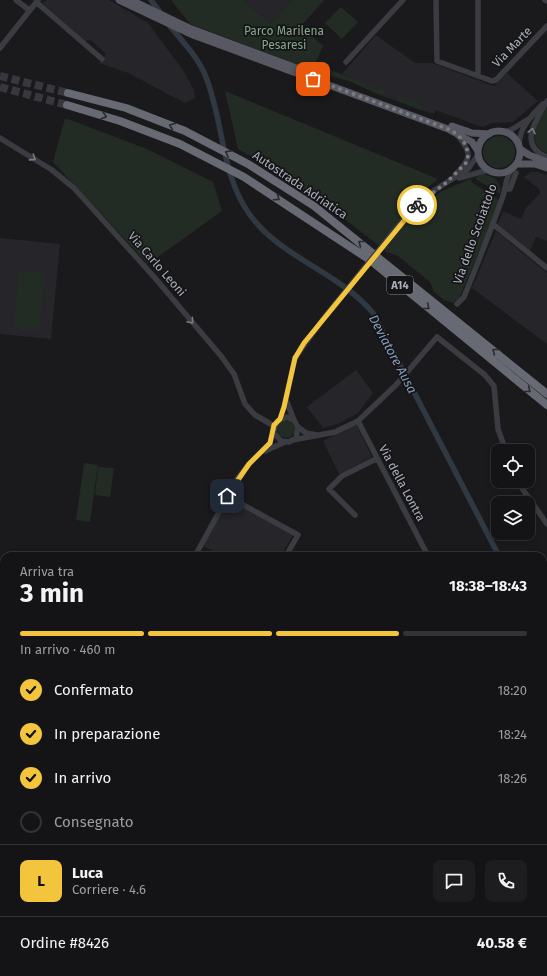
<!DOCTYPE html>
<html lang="it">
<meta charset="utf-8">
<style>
:root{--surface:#141416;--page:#1d1d1f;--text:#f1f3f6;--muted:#9d9ea1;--line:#333335;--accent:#f2c53d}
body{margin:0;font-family:"Fira Sans",sans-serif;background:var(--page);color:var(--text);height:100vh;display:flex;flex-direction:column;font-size:15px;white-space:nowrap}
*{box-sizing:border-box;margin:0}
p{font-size:13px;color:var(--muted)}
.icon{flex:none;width:22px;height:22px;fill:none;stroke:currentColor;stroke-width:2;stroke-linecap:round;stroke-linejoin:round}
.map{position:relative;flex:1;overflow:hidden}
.panel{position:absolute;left:0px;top:552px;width:547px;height:424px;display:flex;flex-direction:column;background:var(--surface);border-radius:12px 12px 0 0;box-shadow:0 2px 6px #0003,0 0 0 1px var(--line)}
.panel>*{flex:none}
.fabs{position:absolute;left:491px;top:444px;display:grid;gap:8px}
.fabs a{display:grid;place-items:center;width:44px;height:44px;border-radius:8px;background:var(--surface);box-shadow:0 2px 6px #0003,0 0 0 1px var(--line);font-size:20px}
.pin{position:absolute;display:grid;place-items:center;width:34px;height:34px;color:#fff;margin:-17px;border-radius:8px;box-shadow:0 2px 6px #0006}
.courier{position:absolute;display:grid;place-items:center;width:40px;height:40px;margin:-20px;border:3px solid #f2c53d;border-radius:50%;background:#fff;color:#222;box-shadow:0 1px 5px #0007}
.headline em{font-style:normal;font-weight:700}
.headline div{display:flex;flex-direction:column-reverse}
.headline{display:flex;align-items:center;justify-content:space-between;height:68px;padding:0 20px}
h1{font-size:26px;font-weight:700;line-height:30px}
.bar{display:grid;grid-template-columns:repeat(4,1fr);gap:6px 4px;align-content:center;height:48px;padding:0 20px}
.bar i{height:5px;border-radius:3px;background:var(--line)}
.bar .on{background:var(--accent)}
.bar p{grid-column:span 4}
.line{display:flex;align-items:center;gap:10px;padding:0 20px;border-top:1px solid var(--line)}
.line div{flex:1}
.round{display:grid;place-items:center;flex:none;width:42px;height:42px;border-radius:8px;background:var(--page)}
ol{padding:0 20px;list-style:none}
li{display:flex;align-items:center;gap:12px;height:44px}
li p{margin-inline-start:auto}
li .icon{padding:4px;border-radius:50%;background:var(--accent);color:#111;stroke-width:4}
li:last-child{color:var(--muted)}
li i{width:22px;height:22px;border:2px solid var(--line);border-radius:50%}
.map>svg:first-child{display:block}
.built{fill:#26262a}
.green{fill:#222b24}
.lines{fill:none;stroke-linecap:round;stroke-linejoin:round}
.stream{stroke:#303841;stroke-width:1.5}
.canal{stroke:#303841;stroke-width:5.5}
.highway-tunnel{stroke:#37383d;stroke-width:8;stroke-dasharray:8 4;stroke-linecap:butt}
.minor{stroke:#3b3c42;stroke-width:5.5}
.major{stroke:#575861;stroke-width:7}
.highway{stroke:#676973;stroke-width:8}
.minor-bridge{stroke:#3b3c42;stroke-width:5.5}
.oneway{stroke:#2a2a2f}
.oneway2{stroke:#7a7c85}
.done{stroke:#7a7c84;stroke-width:4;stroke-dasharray:0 7.2}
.route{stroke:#f2c53d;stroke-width:5}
.labels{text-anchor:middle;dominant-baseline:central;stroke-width:3.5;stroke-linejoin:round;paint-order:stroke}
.shield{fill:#151518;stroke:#7f828b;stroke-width:1}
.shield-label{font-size:11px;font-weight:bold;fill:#adb0bc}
.park-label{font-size:12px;fill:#84a789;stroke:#151518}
.street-label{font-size:12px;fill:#adb0bc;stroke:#151518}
.water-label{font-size:13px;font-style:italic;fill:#859bb6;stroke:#151518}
</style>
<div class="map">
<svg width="547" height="976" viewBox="0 0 547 976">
<rect width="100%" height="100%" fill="#1a1a1d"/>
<path class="built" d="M47,0H109L148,23L183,70L194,90L195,98L185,103L128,73L99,63L106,54L91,40L85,41L42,3Z
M243,0H292L271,23Z
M376,35L415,63H432L491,85L476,125L436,110L434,114L421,110L423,105L396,97L397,101L382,96L385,93L342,74Z
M507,73L538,101L513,122L492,123L483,127L476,125L491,85L495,86Z
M531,172H538L547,175V241L536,237L530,251L498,224L503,211L521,219L526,208L540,193L539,189L524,177Z
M496,231L547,273V344L472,288Z
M0,238L60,244L51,339L0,334Z
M356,370L373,393L358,413L340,423L323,428L307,407Z
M356,424L372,457L339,474L323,441Z
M234,503L293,535L281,556H222L203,546L225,504Z"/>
<path class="green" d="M171,0H243L271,23L292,0H324L301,26L323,46L315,64L386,91L382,96L351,82L312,70L190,24Z
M341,7L358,22L342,39L325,23Z
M225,91L438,179L413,200L422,207L442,191L470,179L473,183L500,201L459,299L453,303L444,300L434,292L430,282L398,256L387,252C339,214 292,178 238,149Z
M397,95L423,105L421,110L397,101Z
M547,108V153C525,144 537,122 547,108Z
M65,118L147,149L213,182L222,211L148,264L53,162Z
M483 152a16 16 0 1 1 32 0a16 16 0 1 1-32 0Z
M484,174L496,179L501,188L500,194L476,179V177Z
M19,270L45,273L39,331L13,328Z
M277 429a9 9 0 1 1 18 0a9 9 0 1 1-18 0Z
M84,463L98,465L90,522L76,520Z
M98,467L114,468L110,497L95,495Z"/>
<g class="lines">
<path class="stream" d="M543,839L547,835"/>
<path class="canal" d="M151,0L162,15
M169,25C183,42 200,59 207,80C224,125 221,175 250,215C280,257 340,273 373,313L499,556
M543,642L547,650"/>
<path class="highway-tunnel" d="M0,76L68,93
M0,87L67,105"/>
<path class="minor" d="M16,0L29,10
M436,0L437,61L492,81L496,80L547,26
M478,0V76
M545,0L547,1
M36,2L102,59
M0,48L38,0
M346,62L403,0
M547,101C537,119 517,145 547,157
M503,132L511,130L527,120
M0,138L52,170L74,188L155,278L221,356L234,374L245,404L255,415L274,426
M519,144C520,127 531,116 543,104
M455,175C471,159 473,154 458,136
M459,178L488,170
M505,189H510L516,173
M407,215L430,193L468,169L478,155
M493,224L547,268
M457,304L464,297C477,265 490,232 502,199C506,189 505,179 511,170
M287,402L294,420
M280,419L284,407L295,358
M358,421L428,556
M298,427L306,433L317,435
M293,440L335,432L358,421L396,385L437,337L485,375L494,386L498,429L506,451
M265,451L285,442
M517,481L547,524
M227,496L298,535L286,556
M355,515L329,489L342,476L376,459
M195,556L237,479L249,464L270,443L277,421L287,417L294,420L298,427L296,438L289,442L281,441L274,433
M0,645L4,662
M0,673L4,686
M0,703L4,693
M0,832L4,826
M0,882L4,881
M543,894L547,898
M543,924L547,922
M264,972L269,976
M116,976V972
M180,976L182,972
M317,976L319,972
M356,976L359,972"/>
<path class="major" d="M119,0L193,35L448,129L472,142L478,151
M131,0L189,28L302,70
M452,126L472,133L489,134
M478 152a21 21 0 1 1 42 0a21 21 0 1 1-42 0Z
M520,149L529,155L547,162
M517,164H535L547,168
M543,968L547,964
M534,976L538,972
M545,976L547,974"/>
<path class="highway" d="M68,93L126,108L185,131L248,164L314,206L547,394
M67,105L120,121L180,144L244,177L370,260L547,405"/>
<path class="minor-bridge" d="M295,358L323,319L407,215"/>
</g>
<defs><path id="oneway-chevron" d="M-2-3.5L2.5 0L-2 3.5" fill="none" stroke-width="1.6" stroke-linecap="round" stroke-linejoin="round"/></defs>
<g class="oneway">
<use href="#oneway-chevron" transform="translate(104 116) rotate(16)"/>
<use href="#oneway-chevron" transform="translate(172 126) rotate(-158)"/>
<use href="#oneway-chevron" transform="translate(228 153) rotate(-152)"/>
<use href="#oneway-chevron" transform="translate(277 198) rotate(34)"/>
<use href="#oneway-chevron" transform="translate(361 243) rotate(-142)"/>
<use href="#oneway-chevron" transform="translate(427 307) rotate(39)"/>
<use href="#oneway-chevron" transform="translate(495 351) rotate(-141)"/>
<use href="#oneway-chevron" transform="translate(528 390) rotate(39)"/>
</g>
<g class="oneway2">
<use href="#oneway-chevron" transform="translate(532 131) rotate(-78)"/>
<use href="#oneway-chevron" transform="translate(33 158) rotate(33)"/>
<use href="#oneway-chevron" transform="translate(191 321) rotate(50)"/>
</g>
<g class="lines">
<path class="done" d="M313,79L448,129C460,134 471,147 467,162L447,182L417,205"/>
<path class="route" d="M227,496L249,464L270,443L274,425L280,419L284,407L295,358L304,343L417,205"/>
</g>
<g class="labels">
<rect class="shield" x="387" y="276" width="26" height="18" rx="3"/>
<g class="shield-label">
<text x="400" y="285">A14</text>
</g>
<g class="park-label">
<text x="284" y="31">Parco Marilena<tspan x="284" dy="14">Pesaresi</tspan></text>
</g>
<g class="street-label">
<text transform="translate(512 47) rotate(-46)">Via Marte</text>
<text transform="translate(300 185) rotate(34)">Autostrada Adriatica</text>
<text transform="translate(475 234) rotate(-70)">Via dello Scoiattolo</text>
<text transform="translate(157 264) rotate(49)">Via Carlo Leoni</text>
<text transform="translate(402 483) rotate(62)">Via della Lontra</text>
</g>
<g class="water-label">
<text transform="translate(393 354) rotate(62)">Deviatore Ausa</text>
</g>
</g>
</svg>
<div class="fabs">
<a><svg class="icon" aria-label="locate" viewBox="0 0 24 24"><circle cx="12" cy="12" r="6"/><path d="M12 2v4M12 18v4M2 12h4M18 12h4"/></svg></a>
<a><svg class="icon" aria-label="layers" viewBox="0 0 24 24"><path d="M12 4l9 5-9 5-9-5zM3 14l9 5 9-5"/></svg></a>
</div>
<div class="pin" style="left:313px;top:79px;background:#ea580c"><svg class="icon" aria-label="bag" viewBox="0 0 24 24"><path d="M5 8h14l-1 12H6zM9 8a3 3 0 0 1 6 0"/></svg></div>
<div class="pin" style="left:227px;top:496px;background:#1f2937"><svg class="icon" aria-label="home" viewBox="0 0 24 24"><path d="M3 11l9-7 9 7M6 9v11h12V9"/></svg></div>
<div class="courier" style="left:417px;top:205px"><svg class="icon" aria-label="bike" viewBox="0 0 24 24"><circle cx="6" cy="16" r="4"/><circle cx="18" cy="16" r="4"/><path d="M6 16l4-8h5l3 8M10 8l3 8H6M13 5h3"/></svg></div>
<section class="panel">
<div class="headline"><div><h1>3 min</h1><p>Arriva tra</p></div><em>18:38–18:43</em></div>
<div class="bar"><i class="on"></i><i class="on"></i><i class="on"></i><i></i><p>In arrivo · 460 m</p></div>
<ol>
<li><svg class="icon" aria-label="check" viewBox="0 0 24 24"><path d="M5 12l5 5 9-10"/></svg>Confermato<p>18:20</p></li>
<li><svg class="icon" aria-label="check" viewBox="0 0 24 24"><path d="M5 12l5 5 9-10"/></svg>In preparazione<p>18:24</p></li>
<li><svg class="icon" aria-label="check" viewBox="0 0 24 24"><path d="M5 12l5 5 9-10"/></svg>In arrivo<p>18:26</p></li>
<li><i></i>Consegnato</li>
</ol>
<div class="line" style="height:72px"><b class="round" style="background:var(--accent);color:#111">L</b><div><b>Luca</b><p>Corriere · 4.6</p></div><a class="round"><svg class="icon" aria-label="chat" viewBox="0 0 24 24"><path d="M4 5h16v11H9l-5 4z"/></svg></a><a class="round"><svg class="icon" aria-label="phone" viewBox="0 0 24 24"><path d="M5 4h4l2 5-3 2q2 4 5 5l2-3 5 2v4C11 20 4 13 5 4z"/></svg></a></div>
<div class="line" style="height:52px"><div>Ordine #8426</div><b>40.58 €</b></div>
</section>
</div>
